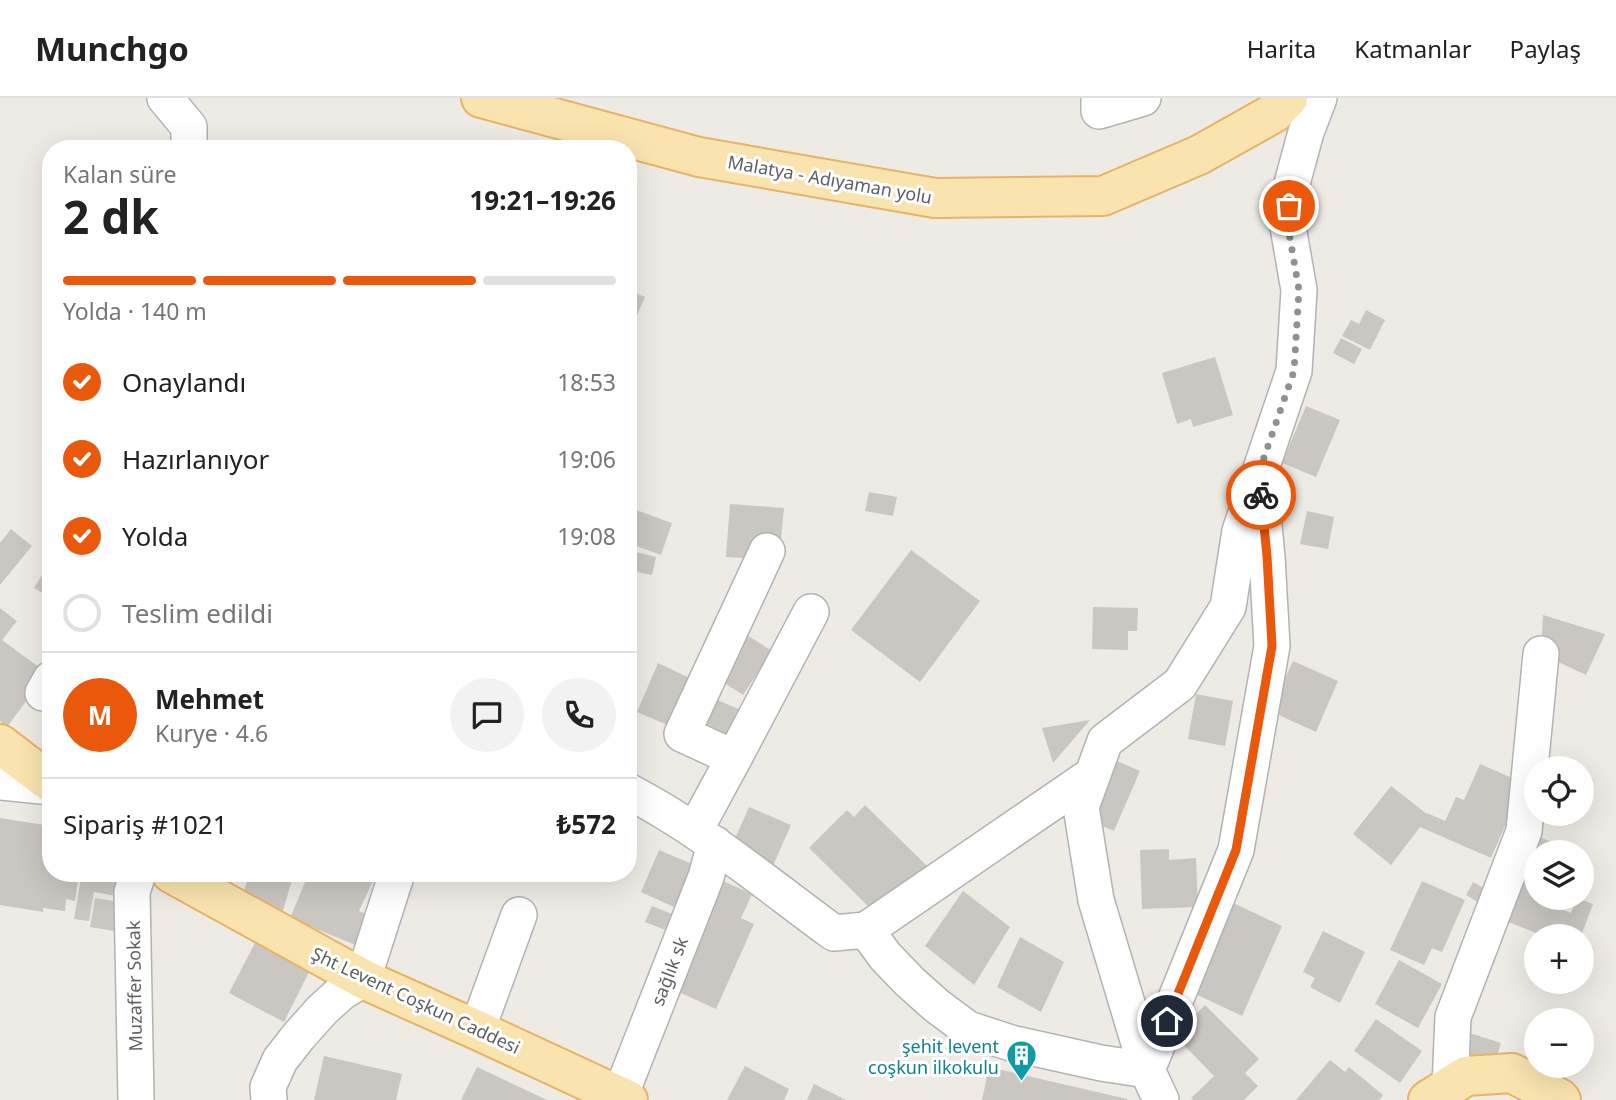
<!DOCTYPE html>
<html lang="tr">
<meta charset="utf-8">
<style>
:root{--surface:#fff;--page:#f2f2f2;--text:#222;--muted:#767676;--line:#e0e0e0;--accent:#ea580c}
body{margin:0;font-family:"Noto Sans",sans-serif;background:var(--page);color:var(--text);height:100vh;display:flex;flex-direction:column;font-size:26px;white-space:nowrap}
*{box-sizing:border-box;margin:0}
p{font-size:23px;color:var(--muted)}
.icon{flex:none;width:38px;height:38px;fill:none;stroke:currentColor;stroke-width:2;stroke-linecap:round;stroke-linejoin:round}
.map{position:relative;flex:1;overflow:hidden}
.sheet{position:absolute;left:42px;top:42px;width:595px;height:742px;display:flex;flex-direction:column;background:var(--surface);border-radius:28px;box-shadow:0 7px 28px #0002}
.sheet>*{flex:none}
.tools{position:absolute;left:1524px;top:658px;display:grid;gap:14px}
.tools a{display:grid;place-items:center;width:70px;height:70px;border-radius:50%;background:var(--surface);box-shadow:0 7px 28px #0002;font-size:35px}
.pin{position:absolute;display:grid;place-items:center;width:60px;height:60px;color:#fff;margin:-30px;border:4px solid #fff;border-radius:50%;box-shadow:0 2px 7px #0007}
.courier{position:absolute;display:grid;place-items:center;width:70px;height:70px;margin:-35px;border:5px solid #ea580c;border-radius:50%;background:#fff;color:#222;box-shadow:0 2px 9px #0007}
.head em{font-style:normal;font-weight:700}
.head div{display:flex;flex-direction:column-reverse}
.head{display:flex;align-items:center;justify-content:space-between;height:119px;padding:0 21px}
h1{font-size:46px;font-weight:700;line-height:52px}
.bar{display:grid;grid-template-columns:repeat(4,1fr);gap:10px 7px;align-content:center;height:84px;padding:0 21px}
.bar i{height:9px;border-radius:5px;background:var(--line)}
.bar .on{background:var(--accent)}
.bar p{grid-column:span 4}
.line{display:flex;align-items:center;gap:18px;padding:0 21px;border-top:2px solid var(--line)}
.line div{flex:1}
.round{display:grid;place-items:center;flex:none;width:74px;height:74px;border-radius:37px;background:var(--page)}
ol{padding:0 21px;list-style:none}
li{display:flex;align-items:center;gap:21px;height:77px}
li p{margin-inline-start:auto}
li .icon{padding:7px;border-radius:50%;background:var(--accent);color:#fff;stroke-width:4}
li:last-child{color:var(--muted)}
li i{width:38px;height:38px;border:4px solid var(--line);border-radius:50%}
header{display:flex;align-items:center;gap:42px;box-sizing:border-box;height:98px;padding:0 35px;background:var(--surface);border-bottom:2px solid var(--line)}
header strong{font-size:33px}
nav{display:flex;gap:38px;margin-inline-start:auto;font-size:24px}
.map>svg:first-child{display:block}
.building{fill:#cac6c1}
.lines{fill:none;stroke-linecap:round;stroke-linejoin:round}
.minor-casing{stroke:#b0b3b6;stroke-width:38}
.major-casing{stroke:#e7b365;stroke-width:42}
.minor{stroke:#fff;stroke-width:35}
.major{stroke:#f9e4af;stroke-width:38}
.done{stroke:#909191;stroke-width:7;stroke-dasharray:0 12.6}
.route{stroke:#ea580c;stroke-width:9}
.labels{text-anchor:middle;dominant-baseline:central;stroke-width:6;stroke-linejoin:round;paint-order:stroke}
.street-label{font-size:18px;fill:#5d6164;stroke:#fff}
.culture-label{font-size:18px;fill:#0d838f;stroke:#fff;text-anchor:end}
</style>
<header>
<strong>Munchgo</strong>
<nav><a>Harita</a><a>Katmanlar</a><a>Paylaş</a></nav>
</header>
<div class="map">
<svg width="1616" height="1002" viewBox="0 0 1616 1002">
<rect width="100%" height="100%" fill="#eeebe5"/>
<path class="building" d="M628,192L645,199L628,238Z
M1366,212L1385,222L1370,252L1342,238L1351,222L1359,226Z
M1341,240L1362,251L1354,266L1333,255Z
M1215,259L1233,317L1193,329L1191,321L1177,326L1162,275Z
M1306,308L1340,322L1316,379L1282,365Z
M869,394L897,399L893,418L865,413Z
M730,406L784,410L781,441L763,440L761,461L726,459Z
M628,409L672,425L661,457L628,445Z
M1307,413L1334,419L1328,451L1300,446Z
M11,431L32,448L0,487V445Z
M628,452L656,459L652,477L628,472Z
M911,452L980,503L920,584L851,532Z
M51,462V500L34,490Z
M1093,509L1138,510L1137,533H1128V552L1092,551Z
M0,510L17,523L2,542L47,575L7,629L0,623Z
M1543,517L1605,536L1586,577L1541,556Z
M741,533L772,553L743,597L712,577Z
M1293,563L1338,583L1316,634L1270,613Z
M658,565L698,584L677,631L637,614Z
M1196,596L1233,603L1225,648L1188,641Z
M706,597L750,616L738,644L694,626Z
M1090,622L1053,665L1042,630Z
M1096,654L1140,673L1114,733L1070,714Z
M1480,666L1524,685L1491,760L1420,729L1391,767L1353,736L1391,688L1427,716V715L1445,723L1456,699L1464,702Z
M865,707L930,771L881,821L809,750L847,712L854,719Z
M749,709L791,727L772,770L730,752Z
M0,720L51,728V775H79L75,803L66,801L65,813L43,810V814L0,807Z
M1532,736L1576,754H1536V800H1553L1550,807L1571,815L1577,800L1593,806L1581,838H1557L1552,836L1551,838H1544L1498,820Z
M1169,751V762L1196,760L1198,809L1142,811L1140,752Z
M659,752L704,771L685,814L641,794Z
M82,775H119L115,798L94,794L89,823L74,821Z
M249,775H294L283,813L242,801Z
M309,775H354L373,783L359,813L377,821L365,851L290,820Z
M723,783L752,796L741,820L754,826L716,911L672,891Z
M1422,783L1465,802L1442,854L1432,850L1424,867L1390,852Z
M1473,784L1489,793L1481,806L1466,797Z
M963,793L1010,829L974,887L925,848Z
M95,800L126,805L121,834L90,829Z
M1229,803L1282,828L1242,918L1187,892Z
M652,808L682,820L676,836L645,824Z
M1323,833L1365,854L1340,905L1310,889L1315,880L1303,874Z
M1020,839L1064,864L1041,914L997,889Z
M256,843L311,870L284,924L229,895Z
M1399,862L1442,886L1418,930L1375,906Z
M1205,907L1259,961L1245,975L1258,988L1244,1002H1193L1191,1000L1214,978L1175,938Z
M1376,921L1422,953L1400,985L1354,953Z
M1454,930L1501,945L1486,994Z
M324,958L402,976L396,1002H314Z
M1330,962L1345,974L1349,969L1383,997L1379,1002H1296Z
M745,968L789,991L784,1002H727Z
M477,969L547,1002H461Z
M989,969L1127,1001V1002H982Z
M814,986L846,1002H807Z"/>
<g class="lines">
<defs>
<path id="minor" d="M165,0L189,29V51
M1099,0V13L1143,0
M43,595L51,581
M734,660L811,514
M0,684L51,689
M628,693C703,732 767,786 834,835L866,832L885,858L910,884L937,908L968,931L1011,945L1101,965L1147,972
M695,732L734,660L682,636L767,453
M866,832L1092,677
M477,932L519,817
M1147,972L1236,752L1272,548L1267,459L1260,387
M1450,988L1453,919L1524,733L1541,556
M620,998L706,779L715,746
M136,1002L132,794L138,775
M269,1002L268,989L280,962L298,939L322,912L342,894L363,881L397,775
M1161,1002L1147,972L1096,802L1081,709L1105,643L1180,586L1228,509L1240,433L1294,273L1299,192L1287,123L1290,93L1306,34L1319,0"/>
<path id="major" d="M481,0L699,59L935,100L1103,98L1199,57L1274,15L1288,0
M0,646L51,685
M171,775L363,881L477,932L628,1002
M1428,1002L1466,978L1512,975L1559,1000L1561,1002"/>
</defs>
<use href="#minor" class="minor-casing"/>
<use href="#major" class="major-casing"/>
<use href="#minor" class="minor"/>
<use href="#major" class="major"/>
</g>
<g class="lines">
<path class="done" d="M1261,397L1259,374L1294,273L1299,192L1287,123L1289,108"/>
<path class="route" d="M1167,923L1236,752L1272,548L1267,458L1261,397"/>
</g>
<defs>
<symbol id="building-pin" viewBox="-11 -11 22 30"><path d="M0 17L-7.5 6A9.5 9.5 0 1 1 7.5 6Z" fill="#0f9aa8" stroke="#fff"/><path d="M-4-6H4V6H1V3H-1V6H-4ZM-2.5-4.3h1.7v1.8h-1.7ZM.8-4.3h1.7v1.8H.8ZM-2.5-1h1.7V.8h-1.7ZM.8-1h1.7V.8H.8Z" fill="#fff"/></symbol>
</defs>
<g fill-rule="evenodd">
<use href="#building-pin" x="1004" y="940" width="35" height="47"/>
</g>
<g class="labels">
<g class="street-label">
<text transform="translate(830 81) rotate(10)">Malatya - Adıyaman yolu</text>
<text transform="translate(669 873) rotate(-69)">sağlık sk</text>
<text transform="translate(134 888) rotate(-91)">Muzaffer Sokak</text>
<text transform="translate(416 902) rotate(25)">Şht Levent Coşkun Caddesi</text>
</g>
<g class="culture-label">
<text x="999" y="948">şehit levent<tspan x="999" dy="21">coşkun ilkokulu</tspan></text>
</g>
</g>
</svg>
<div class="tools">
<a><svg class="icon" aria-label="locate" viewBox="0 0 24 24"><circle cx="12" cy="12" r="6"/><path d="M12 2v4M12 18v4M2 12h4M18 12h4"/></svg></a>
<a><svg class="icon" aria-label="layers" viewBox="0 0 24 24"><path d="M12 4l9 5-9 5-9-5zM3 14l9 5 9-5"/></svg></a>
<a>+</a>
<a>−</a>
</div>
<div class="pin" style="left:1289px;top:108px;background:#ea580c"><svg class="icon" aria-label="bag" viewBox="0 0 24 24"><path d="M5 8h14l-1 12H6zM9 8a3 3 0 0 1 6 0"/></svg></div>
<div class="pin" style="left:1167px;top:923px;background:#1f2937"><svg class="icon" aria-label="home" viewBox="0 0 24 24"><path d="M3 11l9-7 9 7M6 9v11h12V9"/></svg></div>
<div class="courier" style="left:1261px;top:397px"><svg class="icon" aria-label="bike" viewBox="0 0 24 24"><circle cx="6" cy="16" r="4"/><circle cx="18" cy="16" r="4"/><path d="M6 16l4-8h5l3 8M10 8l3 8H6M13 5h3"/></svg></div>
<section class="sheet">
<div class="head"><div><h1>2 dk</h1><p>Kalan süre</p></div><em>19:21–19:26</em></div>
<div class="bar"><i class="on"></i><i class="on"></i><i class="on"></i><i></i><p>Yolda · 140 m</p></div>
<ol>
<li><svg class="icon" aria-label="check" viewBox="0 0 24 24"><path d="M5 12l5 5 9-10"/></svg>Onaylandı<p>18:53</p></li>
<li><svg class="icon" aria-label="check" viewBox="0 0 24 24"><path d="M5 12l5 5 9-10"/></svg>Hazırlanıyor<p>19:06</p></li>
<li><svg class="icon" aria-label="check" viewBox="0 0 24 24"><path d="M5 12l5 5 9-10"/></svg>Yolda<p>19:08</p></li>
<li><i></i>Teslim edildi</li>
</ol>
<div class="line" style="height:126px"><b class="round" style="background:var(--accent);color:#fff">M</b><div><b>Mehmet</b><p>Kurye · 4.6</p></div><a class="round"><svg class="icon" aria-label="chat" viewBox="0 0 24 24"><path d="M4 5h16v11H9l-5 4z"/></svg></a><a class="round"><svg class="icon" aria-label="phone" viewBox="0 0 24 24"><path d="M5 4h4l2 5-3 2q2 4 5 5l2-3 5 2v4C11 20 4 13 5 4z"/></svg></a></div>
<div class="line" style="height:91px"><div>Sipariş #1021</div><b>₺572</b></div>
</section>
</div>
